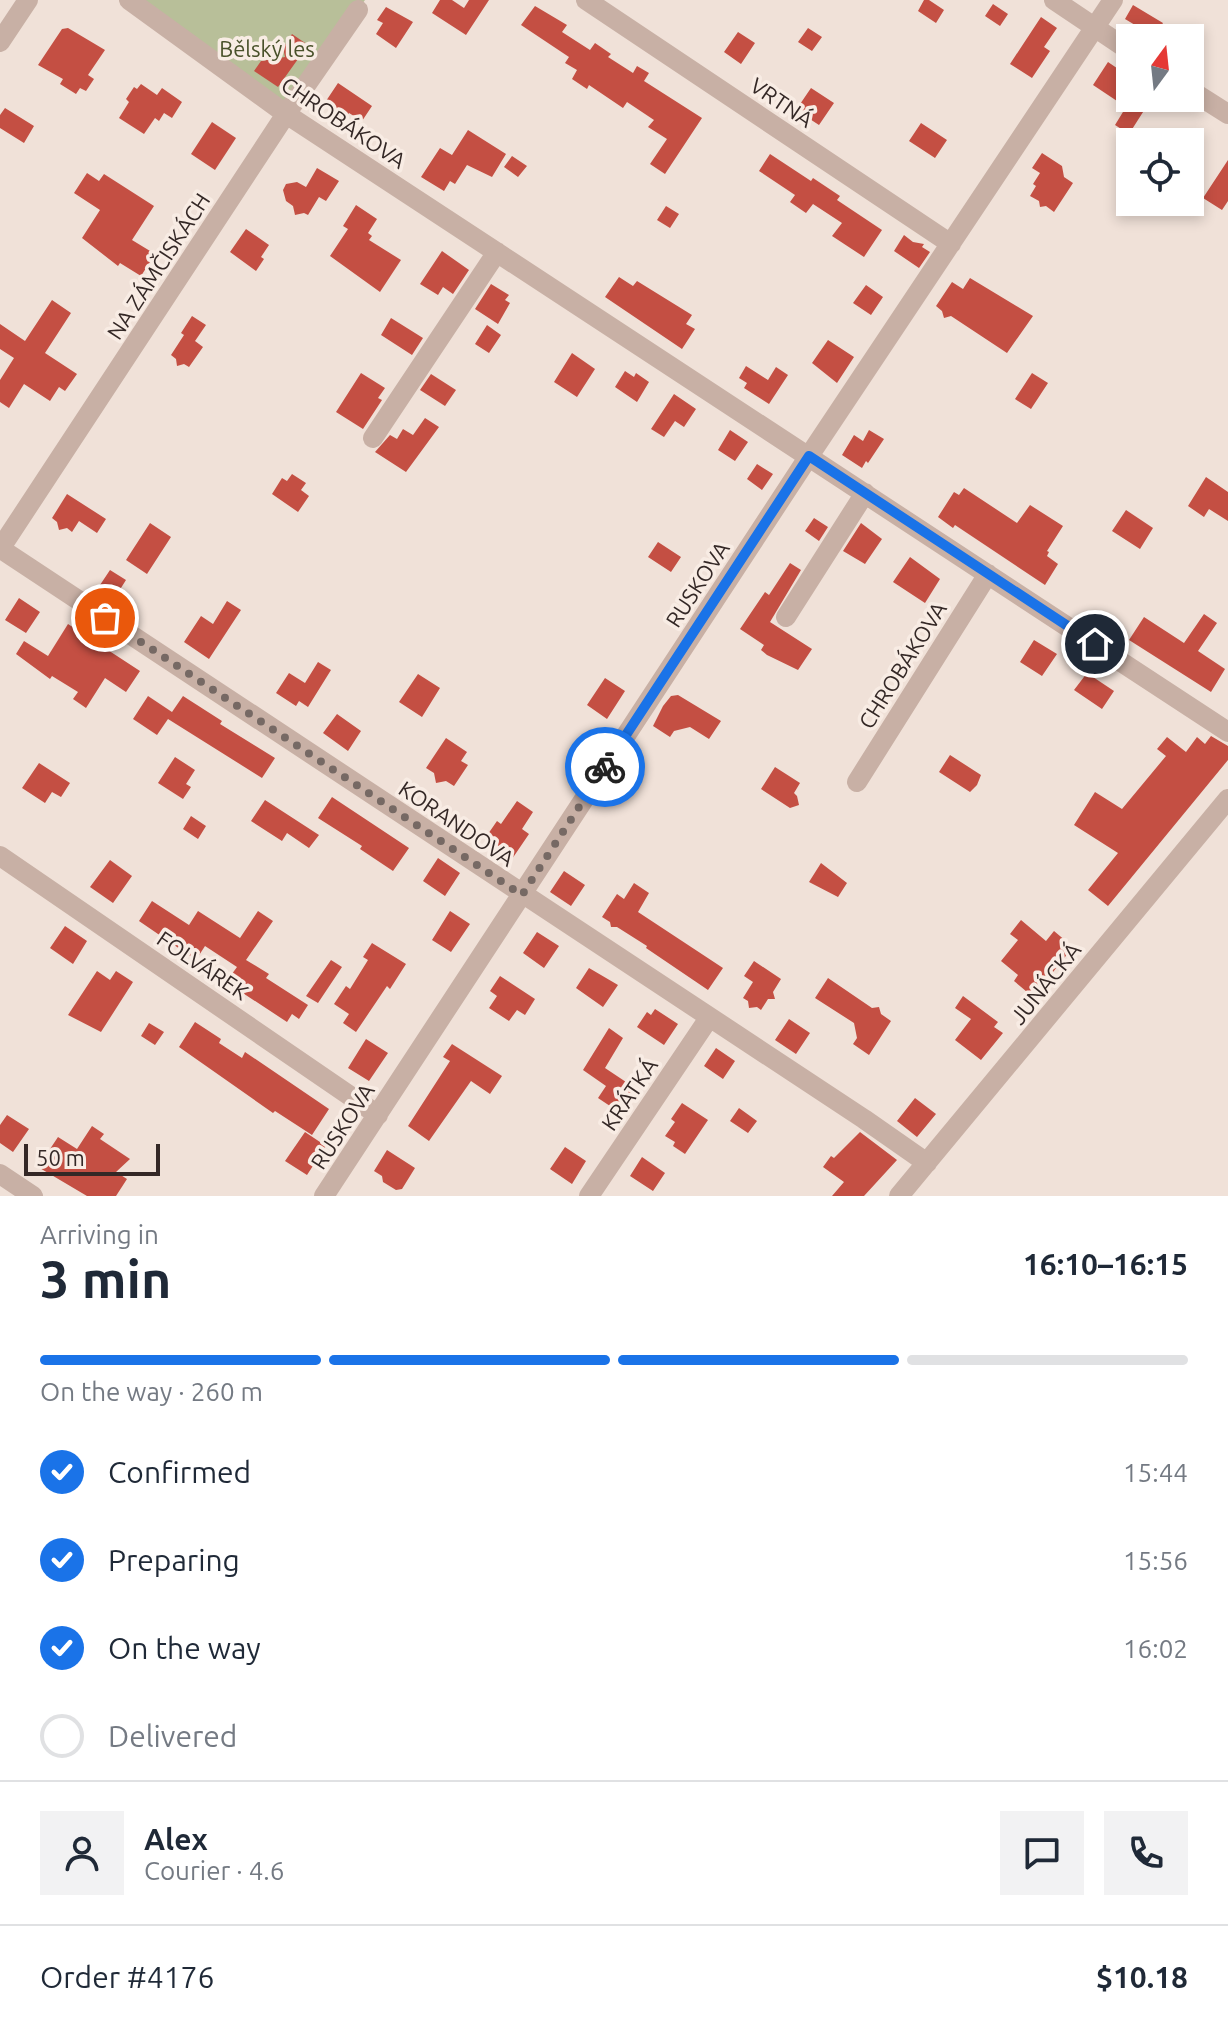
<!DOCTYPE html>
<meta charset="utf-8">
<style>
:root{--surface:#fff;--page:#f2f2f3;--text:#1f2937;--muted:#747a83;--line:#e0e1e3;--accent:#1a73e8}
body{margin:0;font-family:Ubuntu,sans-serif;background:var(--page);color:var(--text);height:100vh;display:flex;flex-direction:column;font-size:30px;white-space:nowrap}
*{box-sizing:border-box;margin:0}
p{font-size:26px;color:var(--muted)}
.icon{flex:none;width:44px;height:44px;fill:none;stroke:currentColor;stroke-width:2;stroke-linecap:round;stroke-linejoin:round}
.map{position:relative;height:1196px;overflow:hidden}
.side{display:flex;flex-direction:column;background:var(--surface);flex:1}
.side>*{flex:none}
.needle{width:52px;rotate:15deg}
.fabs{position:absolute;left:1116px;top:24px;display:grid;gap:16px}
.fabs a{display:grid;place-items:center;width:88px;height:88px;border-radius:0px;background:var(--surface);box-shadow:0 4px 12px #0003;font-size:40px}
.scale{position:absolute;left:24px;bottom:20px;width:136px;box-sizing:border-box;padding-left:8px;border:4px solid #342826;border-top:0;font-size:22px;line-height:28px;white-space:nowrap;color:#342826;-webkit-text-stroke:6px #f8ece4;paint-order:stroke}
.pin{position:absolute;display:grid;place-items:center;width:68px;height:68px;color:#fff;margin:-34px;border:4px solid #fff;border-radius:50%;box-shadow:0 2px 8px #0007}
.courier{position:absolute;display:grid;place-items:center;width:80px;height:80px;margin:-40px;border:6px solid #1a73e8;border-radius:50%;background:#fff;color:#222;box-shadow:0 2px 10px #0007}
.summary em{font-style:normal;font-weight:700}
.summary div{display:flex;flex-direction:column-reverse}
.summary{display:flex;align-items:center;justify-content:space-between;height:136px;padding:0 40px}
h1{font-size:52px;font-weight:700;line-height:60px}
.bar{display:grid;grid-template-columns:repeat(4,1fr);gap:12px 8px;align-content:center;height:96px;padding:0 40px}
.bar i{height:10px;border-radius:6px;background:var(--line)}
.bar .selected{background:var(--accent)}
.bar p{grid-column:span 4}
.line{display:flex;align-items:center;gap:20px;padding:0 40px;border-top:2px solid var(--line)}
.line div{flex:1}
.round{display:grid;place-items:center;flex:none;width:84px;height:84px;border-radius:0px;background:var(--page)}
ol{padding:0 40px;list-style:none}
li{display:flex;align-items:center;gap:24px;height:88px}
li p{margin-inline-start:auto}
li .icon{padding:8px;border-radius:50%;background:var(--accent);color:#fff;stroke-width:4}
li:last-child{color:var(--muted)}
li i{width:44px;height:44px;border:4px solid var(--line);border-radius:50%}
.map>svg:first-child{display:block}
.green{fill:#b8bf99}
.building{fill:#c44f43}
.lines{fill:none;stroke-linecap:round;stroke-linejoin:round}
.street{stroke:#c8b0a5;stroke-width:20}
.done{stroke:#766964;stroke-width:8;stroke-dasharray:0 14.4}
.route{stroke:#1a73e8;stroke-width:10}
.labels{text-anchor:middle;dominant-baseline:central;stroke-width:7;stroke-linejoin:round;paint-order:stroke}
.park-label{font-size:22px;fill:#49512a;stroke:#f8ece4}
.street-label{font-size:22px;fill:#342826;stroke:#f8ece4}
</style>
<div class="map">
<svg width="1228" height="1196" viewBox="0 0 1228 1196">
<rect width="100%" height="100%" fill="#f0e1d8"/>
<path class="green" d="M137,0H365L277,116Z"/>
<path class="building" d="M440,0H452L464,8L469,0H489L466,35L432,13Z
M924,0H929L944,10L936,23L918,11Z
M993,4L1008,14L1000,26L985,16Z
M1133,5L1163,23L1155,37L1125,19Z
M535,6L567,25L562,32L590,50L595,43L611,54L608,57L633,73L637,66L649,73L644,81L702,118L665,174L650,164L667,139L648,127L654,120L627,102L623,108L589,85L587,89L572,79L577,70L565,63L569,57L521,25Z
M386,7L413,22L396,48L376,34L383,23L377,20Z
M1041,17L1057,28L1044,47L1050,51L1032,78L1010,64Z
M68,28L105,50L88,75L94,79L86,91L80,88L76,94L60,84L63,79L38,65L62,29Z
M808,28L822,37L812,51L798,42Z
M738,32L755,43L741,64L724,52Z
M292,34L308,45L278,87L254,71L261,61L285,57L283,48Z
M1108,62L1130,77V98H1152L1129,134L1115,125L1126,107L1093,85Z
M338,83L372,106L362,121L349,113L345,119L324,104Z
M141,84L157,95L162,88L182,102L172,118L164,113L159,121L155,118L144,134L119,118L129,102L126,99L134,87L137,89Z
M811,88L834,103L819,125L796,110Z
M5,108L34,126L24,143L0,128V115Z
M212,122L236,138L215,170L191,154Z
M921,123L947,140L935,158L909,141Z
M468,130L506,154L492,177L467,165L455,184L450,181L444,191L421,177L440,148L452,155Z
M1042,153L1062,166L1064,177L1073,183L1054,212L1046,206L1040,207L1039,201L1030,196L1036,186L1033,184L1040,173L1032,168Z
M770,154L811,181L813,178L840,196L837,200L882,230L864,257L832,236L842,223L813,204L806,213L790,202L795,195L759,171Z
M512,156L527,166L518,177L504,167Z
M1228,160V201L1222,210L1203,198Z
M317,168L339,181L326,201L319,197L308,215L304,213L295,215L293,206L286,201L283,190L286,184L297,182L306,187Z
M87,173L99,181L104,174L154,206L132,240L155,254L141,276L120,263L118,266L82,238L100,210L74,193Z
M356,205L377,219L368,233L372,236L369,240L401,260L380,292L330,256L348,229L343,226Z
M666,206L679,214L670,228L657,220Z
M246,229L269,245L261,257L264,259L256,271L230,252Z
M904,235L913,242L924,244L922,247L930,252L919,268L894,251Z
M442,251L469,270L453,294L443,287L438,295L420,284Z
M619,277L633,286L637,281L692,315L686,324L695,329L682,349L605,297Z
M970,278L1033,316L1007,353L951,316L944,318L942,311L936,306L952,282L963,289Z
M491,284L509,295L505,300L510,303L498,324L475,309Z
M866,285L883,297L871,315L853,303Z
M52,300L71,313L45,353L77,374L65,391L59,387L50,401L24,384L9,408L0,402V380L14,358L0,349V324L25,341Z
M192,316L206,325L195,341L203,347L189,367L184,364L177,366L176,359L171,355L184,335L181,333Z
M391,318L423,338L412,355L381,335Z
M487,325L501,335L489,353L475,344Z
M828,340L854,357L837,383L812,363Z
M572,353L595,369L577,397L554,382Z
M746,366L768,380L776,367L788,375L769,404L744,388L747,383L739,378Z
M625,371L634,377L636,373L649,382L637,402L615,387Z
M361,373L385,388L378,398L382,400L363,429L336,412Z
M1032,373L1048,383L1031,409L1015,399Z
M431,374L456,390L445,406L420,390Z
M674,394L696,409L684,427L675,421L664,437L651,429Z
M425,418L439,427L406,472L375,452L390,435L397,439L403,429L413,435Z
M730,430L748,442L735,461L718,450Z
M869,430L884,439L868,463L866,461L862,468L842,455L854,435L863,441Z
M757,464L773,474L762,490L747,479Z
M292,474L306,483L301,490L309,496L298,512L272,494L282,478L287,481Z
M1206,477L1228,492V521L1209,509L1204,517L1188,506Z
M964,488L1017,523L1030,505L1063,526L1047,551L1049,552L1047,556L1058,564L1045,585L955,525L953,528L938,517L954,492L959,495Z
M67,494L106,519L97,533L79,521L72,532L67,528L59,530L57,522L52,518Z
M1126,510L1153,528L1140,549L1112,531Z
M814,518L828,527L819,541L805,531Z
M150,523L171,537L147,574L126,560Z
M861,523L882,539L865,564L843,551Z
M658,542L681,557L671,572L648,557Z
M910,557L940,579L925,603L893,582Z
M790,563L801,570L770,622L812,649L798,670L767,655L761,650L764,645L740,629L765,592L769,595Z
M110,570L126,580L114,599L98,588Z
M19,598L40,612L26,633L5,620Z
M227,601L241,610L209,659L184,642L201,616L213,624Z
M1204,614L1217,623L1198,651L1225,669L1211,692L1129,640L1144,617L1184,643Z
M68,624L140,671L126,692L105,678L86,708L73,699L78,692L52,676L50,679L16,654L24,641L48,656Z
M1034,640L1057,654L1042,676L1020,662Z
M318,662L331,670L308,707L299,701L296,706L276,693L289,673L305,683Z
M1087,673L1114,691L1102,709L1074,690Z
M418,674L440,688L422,717L399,702Z
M605,678L625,691L607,719L587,705Z
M678,695L721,721L709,739L690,727L674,731L670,737L653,726L663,706L671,696Z
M148,696L172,712L183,696L222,721L220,724L275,758L262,778L168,719L157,735L133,719Z
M337,714L361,731L348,751L323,733Z
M1211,736L1228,746V760L1108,906L1088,890L1118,853L1074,825L1095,792L1122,809L1166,756L1157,749L1167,737L1186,752L1197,737L1205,744Z
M446,738L467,752L461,761L468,765L454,786L446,781L436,783L434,773L426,768Z
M950,755L981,775L977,785L970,792L939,772Z
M175,757L195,770L186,784L191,787L183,799L158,783Z
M39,763L70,783L61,797L52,792L45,803L22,788Z
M775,767L800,783L794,793L797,796L799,805L790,808L761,789Z
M332,797L409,848L393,871L360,849L362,846L318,818Z
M265,800L319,835L309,848L287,833L282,841L251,821Z
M517,801L533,812L522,829L529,834L512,859L489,843L493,837L488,834L497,821L501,824Z
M191,816L206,826L198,839L183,829Z
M438,858L460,873L445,896L423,881Z
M110,860L132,876L113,903L90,887Z
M821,863L847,883L838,897L809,882Z
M564,871L585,885L571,906L550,892Z
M634,883L649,893L638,912L723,968L708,990L646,948L647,946L617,927H611L610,922L602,917L617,894L624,899Z
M152,901L189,925L198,911L240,938L258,911L273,921L246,960L269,974L266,978L308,1005L299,1019L292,1014L287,1022L226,982L237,967L205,946L196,960L139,921Z
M450,911L470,924L451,952L432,940Z
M1021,920L1046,941L1054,931L1073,947L1033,997L1014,981L1018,975L1001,961L1018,940L1010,934Z
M65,926L87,941L73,964L50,948Z
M537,932L559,946L544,968L523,953Z
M372,943L406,964L390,989L387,986L356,1032L343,1023L349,1014L334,1004L346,986L350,989L368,960L363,957Z
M331,960L342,967L318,1003L306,996Z
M754,961L781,979L773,992L775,999H768L761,1010L757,1007L749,1008L748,1001L743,998L753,982L744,976Z
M589,968L618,985L603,1007L576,988Z
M97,971L110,980L116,971L133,982L101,1032L68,1015Z
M500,976L535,999L525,1015L517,1010L509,1021L489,1008L497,996L490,991Z
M828,978L872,1008L879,1007L881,1014L891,1021L869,1055L853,1044L857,1038L854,1023L815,998Z
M963,996L998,1022L994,1027L1003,1033L981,1060L955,1040L971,1019L955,1008Z
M655,1009L678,1024L664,1045L637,1027L647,1012L651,1015Z
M789,1019L810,1033L796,1054L775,1040Z
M195,1022L221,1039L219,1043L242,1058L245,1052L329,1109L312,1135L275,1111L273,1113L179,1047Z
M149,1023L164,1032L155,1045L141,1036Z
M609,1028L623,1038L605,1068L632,1086L629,1091L632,1093L619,1112L598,1098L606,1086L583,1070Z
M366,1039L388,1053L369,1081L348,1068Z
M452,1044L502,1076L490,1094L471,1081L429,1141L408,1126L450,1061L443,1057Z
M716,1048L735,1061L723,1079L704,1066Z
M915,1098L936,1114L917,1137L897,1121Z
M682,1103L708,1120L685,1154L673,1146L675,1142L665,1136L675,1122L671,1119Z
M739,1108L757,1121L748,1133L730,1121Z
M7,1115L29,1129L13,1152L0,1143V1125Z
M92,1126L104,1134L100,1139L130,1159L116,1172L127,1179L116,1196H87L38,1167L58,1137L77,1149Z
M305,1132L326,1146L307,1175L285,1161Z
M860,1132L897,1160L864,1196H832L844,1182L823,1167L831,1156L834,1158Z
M565,1147L586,1161L572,1184L550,1169Z
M387,1150L415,1168L402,1189L396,1190L383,1182L382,1176L374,1171Z
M642,1157L665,1173L653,1191L630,1176Z"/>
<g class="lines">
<path class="street" d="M129,0L286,114L1228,732
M586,0L951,244
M1054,0L1130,51
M0,42L28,0
M1190,90L1228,114
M373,438L497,252
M0,549L286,114L358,10
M1,549L864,1119L927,1163
M786,617L865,493
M857,782L988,574
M0,856L378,1115
M0,1174L33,1196
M324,1196L809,456L1113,0
M589,1196L709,1018
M899,1196L1228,799"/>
</g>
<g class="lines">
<path class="done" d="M105,618L522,895L605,767"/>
<path class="route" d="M605,767L809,456L1095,644"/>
</g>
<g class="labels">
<g class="park-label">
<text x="267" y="48">Bělský les</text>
</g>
<g class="street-label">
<text transform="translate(782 102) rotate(34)">VRTNÁ</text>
<text transform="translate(344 122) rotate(34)">CHROBÁKOVA</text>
<text transform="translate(158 266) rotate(-57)">NA ZÁMČISKÁCH</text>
<text transform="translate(697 584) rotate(-57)">RUSKOVA</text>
<text transform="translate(902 665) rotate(-58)">CHROBÁKOVA</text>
<text transform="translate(457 823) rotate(34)">KORANDOVA</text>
<text transform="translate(203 965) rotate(34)">FOLVÁREK</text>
<text transform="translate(1045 983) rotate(-51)">JUNÁCKÁ</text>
<text transform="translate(629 1094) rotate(-56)">KRÁTKÁ</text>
<text transform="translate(342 1126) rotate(-57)">RUSKOVA</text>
</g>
</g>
</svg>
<div class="fabs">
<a><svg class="needle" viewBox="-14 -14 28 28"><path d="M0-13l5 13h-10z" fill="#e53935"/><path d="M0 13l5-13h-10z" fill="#747a83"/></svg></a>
<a><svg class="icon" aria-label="locate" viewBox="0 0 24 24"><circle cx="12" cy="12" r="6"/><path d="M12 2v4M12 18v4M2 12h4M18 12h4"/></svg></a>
</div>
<div class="scale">50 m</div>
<div class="pin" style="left:105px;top:618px;background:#ea580c"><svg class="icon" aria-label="bag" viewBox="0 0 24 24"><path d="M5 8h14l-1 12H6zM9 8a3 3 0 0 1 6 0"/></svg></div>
<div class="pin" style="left:1095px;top:644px;background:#1f2937"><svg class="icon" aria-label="home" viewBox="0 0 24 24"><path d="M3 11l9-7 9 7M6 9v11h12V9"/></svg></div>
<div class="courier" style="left:605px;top:767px"><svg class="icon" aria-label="bike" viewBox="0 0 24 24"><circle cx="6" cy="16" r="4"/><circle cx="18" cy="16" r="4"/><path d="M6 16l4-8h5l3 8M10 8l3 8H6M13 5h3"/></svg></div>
</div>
<section class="side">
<div class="summary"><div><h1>3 min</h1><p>Arriving in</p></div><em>16:10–16:15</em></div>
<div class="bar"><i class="selected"></i><i class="selected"></i><i class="selected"></i><i></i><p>On the way · 260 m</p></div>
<ol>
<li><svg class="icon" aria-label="check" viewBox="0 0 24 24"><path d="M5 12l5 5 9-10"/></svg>Confirmed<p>15:44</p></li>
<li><svg class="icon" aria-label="check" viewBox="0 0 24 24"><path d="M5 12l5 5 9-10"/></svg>Preparing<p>15:56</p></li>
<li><svg class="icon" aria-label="check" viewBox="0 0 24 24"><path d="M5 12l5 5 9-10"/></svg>On the way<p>16:02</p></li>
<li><i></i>Delivered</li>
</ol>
<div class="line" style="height:144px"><a class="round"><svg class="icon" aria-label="person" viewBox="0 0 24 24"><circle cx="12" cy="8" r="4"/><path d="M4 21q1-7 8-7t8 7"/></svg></a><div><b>Alex</b><p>Courier · 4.6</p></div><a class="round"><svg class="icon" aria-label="chat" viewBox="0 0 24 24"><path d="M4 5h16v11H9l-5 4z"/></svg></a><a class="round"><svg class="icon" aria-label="phone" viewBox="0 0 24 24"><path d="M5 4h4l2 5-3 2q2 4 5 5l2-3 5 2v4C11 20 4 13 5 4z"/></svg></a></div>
<div class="line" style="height:104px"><div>Order #4176</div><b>$10.18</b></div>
</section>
